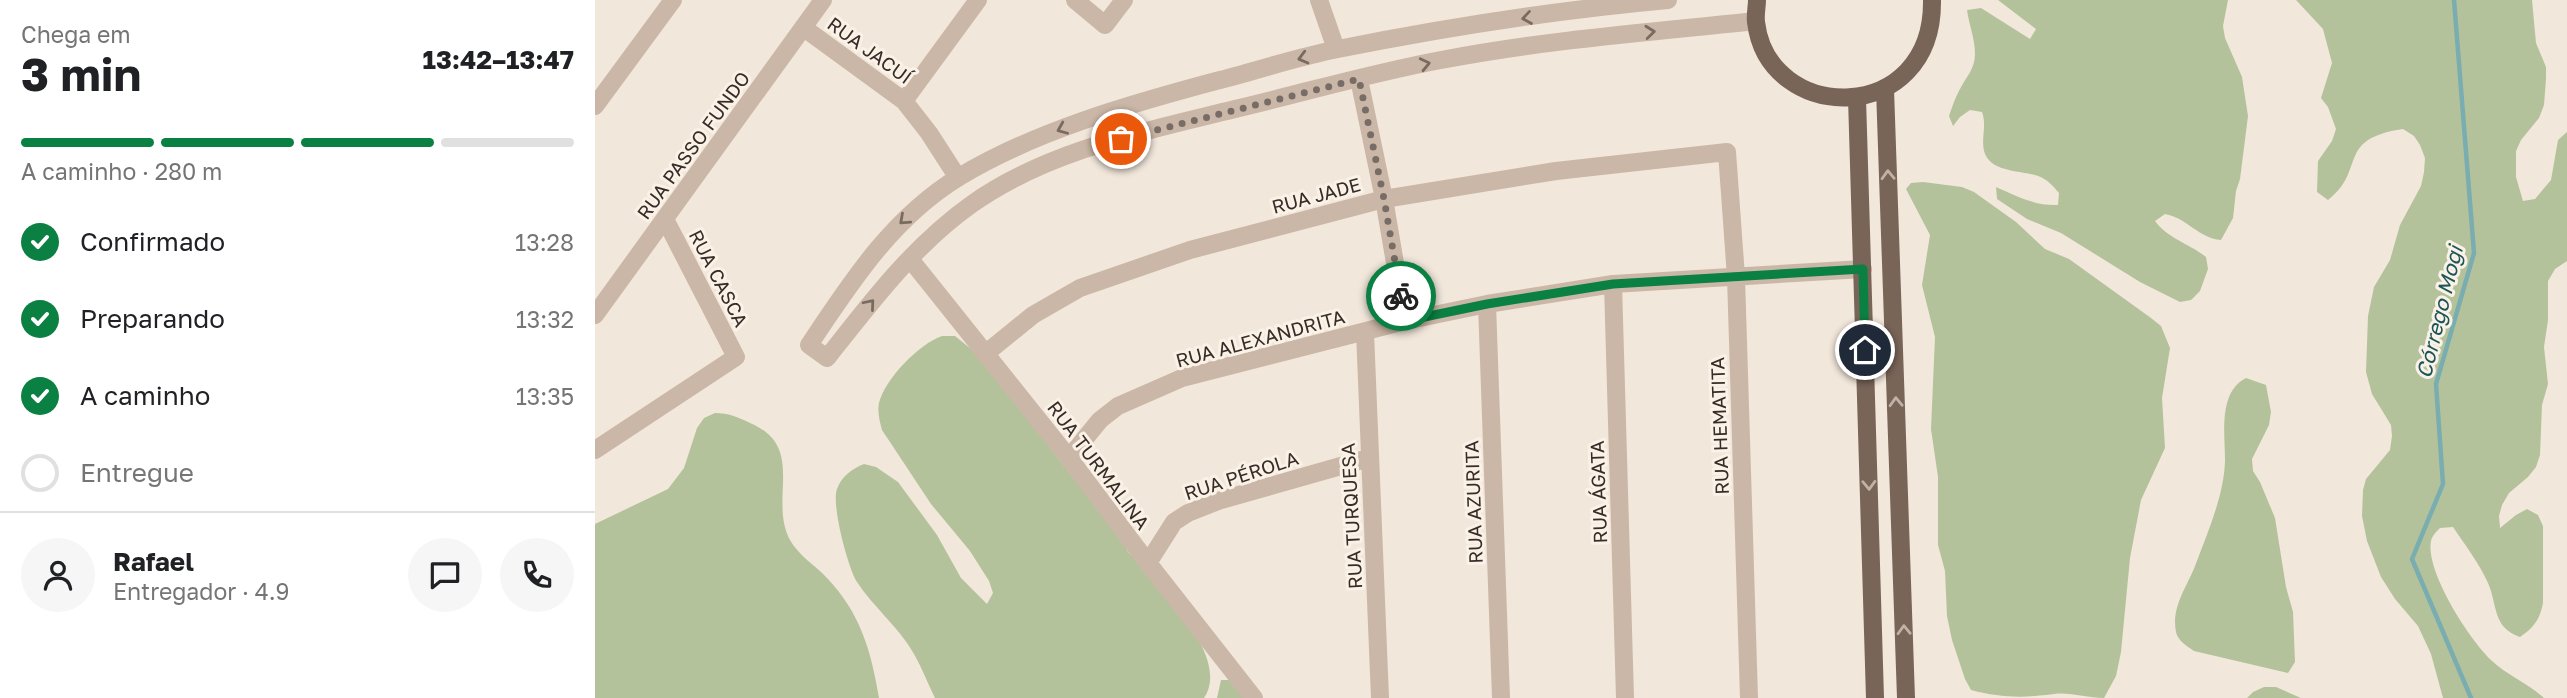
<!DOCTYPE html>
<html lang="pt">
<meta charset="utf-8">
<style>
:root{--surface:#fff;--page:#f6f6f6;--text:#202124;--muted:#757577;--line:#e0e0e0;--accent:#0b8043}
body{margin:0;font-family:"Golos Text",sans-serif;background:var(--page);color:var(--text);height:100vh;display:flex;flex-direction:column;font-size:26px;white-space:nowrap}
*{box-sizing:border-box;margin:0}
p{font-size:23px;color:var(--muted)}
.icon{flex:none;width:38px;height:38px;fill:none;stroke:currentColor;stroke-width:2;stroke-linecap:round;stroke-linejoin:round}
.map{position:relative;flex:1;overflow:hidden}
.panel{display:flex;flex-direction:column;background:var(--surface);width:595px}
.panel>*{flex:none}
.pin{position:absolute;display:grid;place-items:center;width:60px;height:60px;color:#fff;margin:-30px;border:4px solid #fff;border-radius:50%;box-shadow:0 2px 7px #0007}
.courier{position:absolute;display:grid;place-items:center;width:70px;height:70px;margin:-35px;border:5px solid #0b8043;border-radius:50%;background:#fff;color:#222;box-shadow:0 2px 9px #0007}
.summary em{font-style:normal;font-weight:700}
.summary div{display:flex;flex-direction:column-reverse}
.summary{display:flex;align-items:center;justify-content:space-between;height:119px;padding:0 21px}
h1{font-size:46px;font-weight:700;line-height:52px}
.bar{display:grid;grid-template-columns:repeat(4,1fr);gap:10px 7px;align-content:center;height:84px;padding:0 21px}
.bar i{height:9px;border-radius:5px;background:var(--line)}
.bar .on{background:var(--accent)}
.bar p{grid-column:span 4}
.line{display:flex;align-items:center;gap:18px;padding:0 21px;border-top:2px solid var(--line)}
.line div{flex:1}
.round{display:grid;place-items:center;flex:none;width:74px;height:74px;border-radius:37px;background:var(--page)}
ol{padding:0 21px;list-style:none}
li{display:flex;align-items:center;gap:21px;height:77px}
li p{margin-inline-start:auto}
li .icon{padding:7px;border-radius:50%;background:var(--accent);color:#fff;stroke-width:4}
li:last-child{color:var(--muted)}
li i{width:38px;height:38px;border:4px solid var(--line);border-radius:50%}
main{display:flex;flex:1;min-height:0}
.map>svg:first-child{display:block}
.green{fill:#b4c29b}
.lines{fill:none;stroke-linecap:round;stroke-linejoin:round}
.stream{stroke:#79adb0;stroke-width:4.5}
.minor{stroke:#cbb7a7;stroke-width:18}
.major{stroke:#796458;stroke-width:18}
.oneway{stroke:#7a6b61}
.oneway2{stroke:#c0b2a7}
.done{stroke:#786d66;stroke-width:7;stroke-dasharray:0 12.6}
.route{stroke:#0b8043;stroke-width:9}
.labels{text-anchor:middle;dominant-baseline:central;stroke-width:6;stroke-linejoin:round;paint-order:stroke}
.street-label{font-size:19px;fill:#372c27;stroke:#faf2e7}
.water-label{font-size:21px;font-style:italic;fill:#1c5559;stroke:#faf2e7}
</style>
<main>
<section class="panel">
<div class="summary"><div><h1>3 min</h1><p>Chega em</p></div><em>13:42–13:47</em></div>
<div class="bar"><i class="on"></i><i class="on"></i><i class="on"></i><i></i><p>A caminho · 280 m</p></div>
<ol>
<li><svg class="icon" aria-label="check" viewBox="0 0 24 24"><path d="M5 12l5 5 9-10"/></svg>Confirmado<p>13:28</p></li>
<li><svg class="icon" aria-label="check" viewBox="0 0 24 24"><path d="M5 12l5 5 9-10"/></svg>Preparando<p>13:32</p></li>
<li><svg class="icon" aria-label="check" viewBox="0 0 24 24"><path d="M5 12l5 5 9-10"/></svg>A caminho<p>13:35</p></li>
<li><i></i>Entregue</li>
</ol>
<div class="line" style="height:126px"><a class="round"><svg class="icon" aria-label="person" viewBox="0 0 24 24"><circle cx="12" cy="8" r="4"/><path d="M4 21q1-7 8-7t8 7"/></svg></a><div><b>Rafael</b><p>Entregador · 4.9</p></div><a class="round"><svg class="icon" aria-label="chat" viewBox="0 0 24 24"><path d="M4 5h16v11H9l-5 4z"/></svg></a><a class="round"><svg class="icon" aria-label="phone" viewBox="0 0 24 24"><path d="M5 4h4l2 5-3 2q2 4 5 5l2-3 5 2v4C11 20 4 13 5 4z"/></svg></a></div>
</section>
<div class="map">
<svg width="1972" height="698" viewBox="0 0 1972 698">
<rect width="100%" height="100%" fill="#f2e7db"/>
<path class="green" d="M1403,0H1633L1628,26L1630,38L1647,77L1653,116L1645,179L1641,191L1638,218L1626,240C1605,239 1592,218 1570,214L1560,221C1572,238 1595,244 1611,257L1613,269L1605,291L1596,300L1585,302L1545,282L1466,233L1432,219L1402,199L1401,187C1422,196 1439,206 1463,205L1464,193C1458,186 1452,179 1443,176C1426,170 1395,173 1389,151C1386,138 1392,125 1387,112L1375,110L1365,117L1358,126L1354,116C1357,107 1360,98 1365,89C1371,77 1380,69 1380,54C1380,38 1374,25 1372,10L1386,8L1435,39L1441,29Z
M1701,0H1937L1941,43L1951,67V79L1949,105L1944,118L1926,140L1921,151V177L1928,201L1940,199L1956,180L1963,140L1972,132V261L1960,269L1953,281V320L1949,347L1953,384L1947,405L1945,455L1941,467L1933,477L1914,493L1907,505L1904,516L1905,528L1921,515L1932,509L1943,515L1948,526V603C1945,619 1939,628 1925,637C1897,627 1903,606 1893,583C1884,563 1870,545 1858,527L1845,528C1841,532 1837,536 1836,541C1830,571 1874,639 1896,660C1911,675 1933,683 1949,698H1848L1836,654L1823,626L1800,599L1786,577L1772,541L1767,516L1768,490L1771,479L1795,450L1797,436L1796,425L1777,394L1771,372L1773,316L1779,287L1795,260L1805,225L1826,186L1829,172L1830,158L1825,145L1819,136L1808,129C1740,139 1772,170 1733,200L1722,192L1723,161L1737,141L1741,129L1733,107L1726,98L1737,63L1728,29Z
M1328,182L1367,187L1379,192L1421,222L1450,249L1474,259L1556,318L1566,326L1575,348L1567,398L1570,448L1546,500L1535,558L1526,652L1521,676L1509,698C1492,698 1475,692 1459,694C1428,698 1407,698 1376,690L1370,679L1357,640L1352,616L1350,571L1343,545V477L1336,429L1340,337L1327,285L1335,235L1311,189L1316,183Z
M347,336H360L381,353L526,539L533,552L544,562C568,592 636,658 609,698H340C333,684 327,668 319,654C304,627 279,608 262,582C253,568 236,504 242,489C246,477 258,468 269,464L281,467L303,482L342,535L366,578L392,604L398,593L394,581L375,551L336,504L287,430C285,422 282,412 284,403C290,379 324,344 347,336Z
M1651,378L1671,385L1676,412L1674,425L1657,459L1658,471L1665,482L1680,518L1691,587L1698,612L1700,662L1693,673L1599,651C1592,646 1583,641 1581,632C1576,607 1592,587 1600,566C1612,534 1629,496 1630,461C1630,434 1623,392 1651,378Z
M120,413C133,413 143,417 155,423C212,447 173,499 195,540C204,556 220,565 232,578C266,614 276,651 284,698H0V524L73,489L89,468L102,428L109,418Z
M626,680H639L656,698H622Z
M1669,687H1681L1706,698H1652L1658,692Z"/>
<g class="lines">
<path class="stream" d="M1859,0L1879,253L1841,384L1848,484L1817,559L1876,698"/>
<path class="minor" d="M480,0L510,25L529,0
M724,0L741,49
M1073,0C963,10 852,27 743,49C702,57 661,71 621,81C535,104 440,131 364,177C297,218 256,282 214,345L232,358C276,302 319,245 377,204C453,150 551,131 640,109C708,93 776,73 846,60C950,40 1056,32 1161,21
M209,28L309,101L334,133L363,178
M764,79L789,199L810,321
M309,101L383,0
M0,106L78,0
M315,259L474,458L553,563L659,698
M1018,284L1030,698
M892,304L906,698
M0,315L228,0
M770,332L785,698
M390,354L438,315L485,288L595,250L789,199L961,171L1132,152L1141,277L1154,698
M0,450L141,357L70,219
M474,458L505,420L523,406L587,378L810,321L892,304L1018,284L1268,269
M553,563L579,522L593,513L626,500L774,458"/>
<path class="major" d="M1162,0C1162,7 1160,15 1161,22C1173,125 1339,127 1337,0
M1290,89L1311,698
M1262,98L1280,698"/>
</g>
<defs><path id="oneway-chevron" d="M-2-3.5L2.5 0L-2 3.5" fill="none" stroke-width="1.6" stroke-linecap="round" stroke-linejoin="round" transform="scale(1.75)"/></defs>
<g class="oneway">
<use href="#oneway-chevron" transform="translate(932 18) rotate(171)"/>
<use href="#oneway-chevron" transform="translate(1055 32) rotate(-6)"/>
<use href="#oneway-chevron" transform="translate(708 58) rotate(165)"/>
<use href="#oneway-chevron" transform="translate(830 64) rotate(-13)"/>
<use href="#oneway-chevron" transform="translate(467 129) rotate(157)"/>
<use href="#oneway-chevron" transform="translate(309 220) rotate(138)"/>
<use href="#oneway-chevron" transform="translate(275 304) rotate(-50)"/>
</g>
<g class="oneway2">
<use href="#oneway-chevron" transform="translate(1293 175) rotate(-92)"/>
<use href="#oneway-chevron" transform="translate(1301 402) rotate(-92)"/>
<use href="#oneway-chevron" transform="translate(1274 485) rotate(88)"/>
<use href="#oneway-chevron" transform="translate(1309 630) rotate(-92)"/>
</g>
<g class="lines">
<path class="done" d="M526,139L764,79L789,199L806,296"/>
<path class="route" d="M806,296L810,321L892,304L1018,284L1268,269L1270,350"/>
</g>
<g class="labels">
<g class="street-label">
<text transform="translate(275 50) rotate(36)">RUA JACUÍ</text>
<text transform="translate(98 145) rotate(-54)">RUA PASSO FUNDO</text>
<text transform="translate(721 195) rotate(-15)">RUA JADE</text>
<text transform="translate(124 278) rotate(63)">RUA CASCA</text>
<text transform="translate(665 338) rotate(-15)">RUA ALEXANDRITA</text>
<text transform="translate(1124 426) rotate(-92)">RUA HEMATITA</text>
<text transform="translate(504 465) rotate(53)">RUA TURMALINA</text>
<text transform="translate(646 475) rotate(-18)">RUA PÉROLA</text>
<text transform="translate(1003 492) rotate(-92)">RUA ÁGATA</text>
<text transform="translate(878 502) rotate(-92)">RUA AZURITA</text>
<text transform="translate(756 516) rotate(-93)">RUA TURQUESA</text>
</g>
<g class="water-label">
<text transform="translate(1844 312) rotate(-76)">Córrego Mogi</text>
</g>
</g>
</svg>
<div class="pin" style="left:526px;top:139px;background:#ea580c"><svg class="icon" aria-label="bag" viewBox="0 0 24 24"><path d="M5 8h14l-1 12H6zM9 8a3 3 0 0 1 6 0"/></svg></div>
<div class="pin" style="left:1270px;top:350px;background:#1f2937"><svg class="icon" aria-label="home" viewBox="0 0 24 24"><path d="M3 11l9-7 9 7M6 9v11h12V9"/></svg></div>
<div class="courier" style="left:806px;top:296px"><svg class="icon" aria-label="bike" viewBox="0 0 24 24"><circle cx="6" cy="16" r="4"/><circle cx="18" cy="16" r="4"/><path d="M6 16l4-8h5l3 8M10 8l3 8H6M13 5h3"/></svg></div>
</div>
</main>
